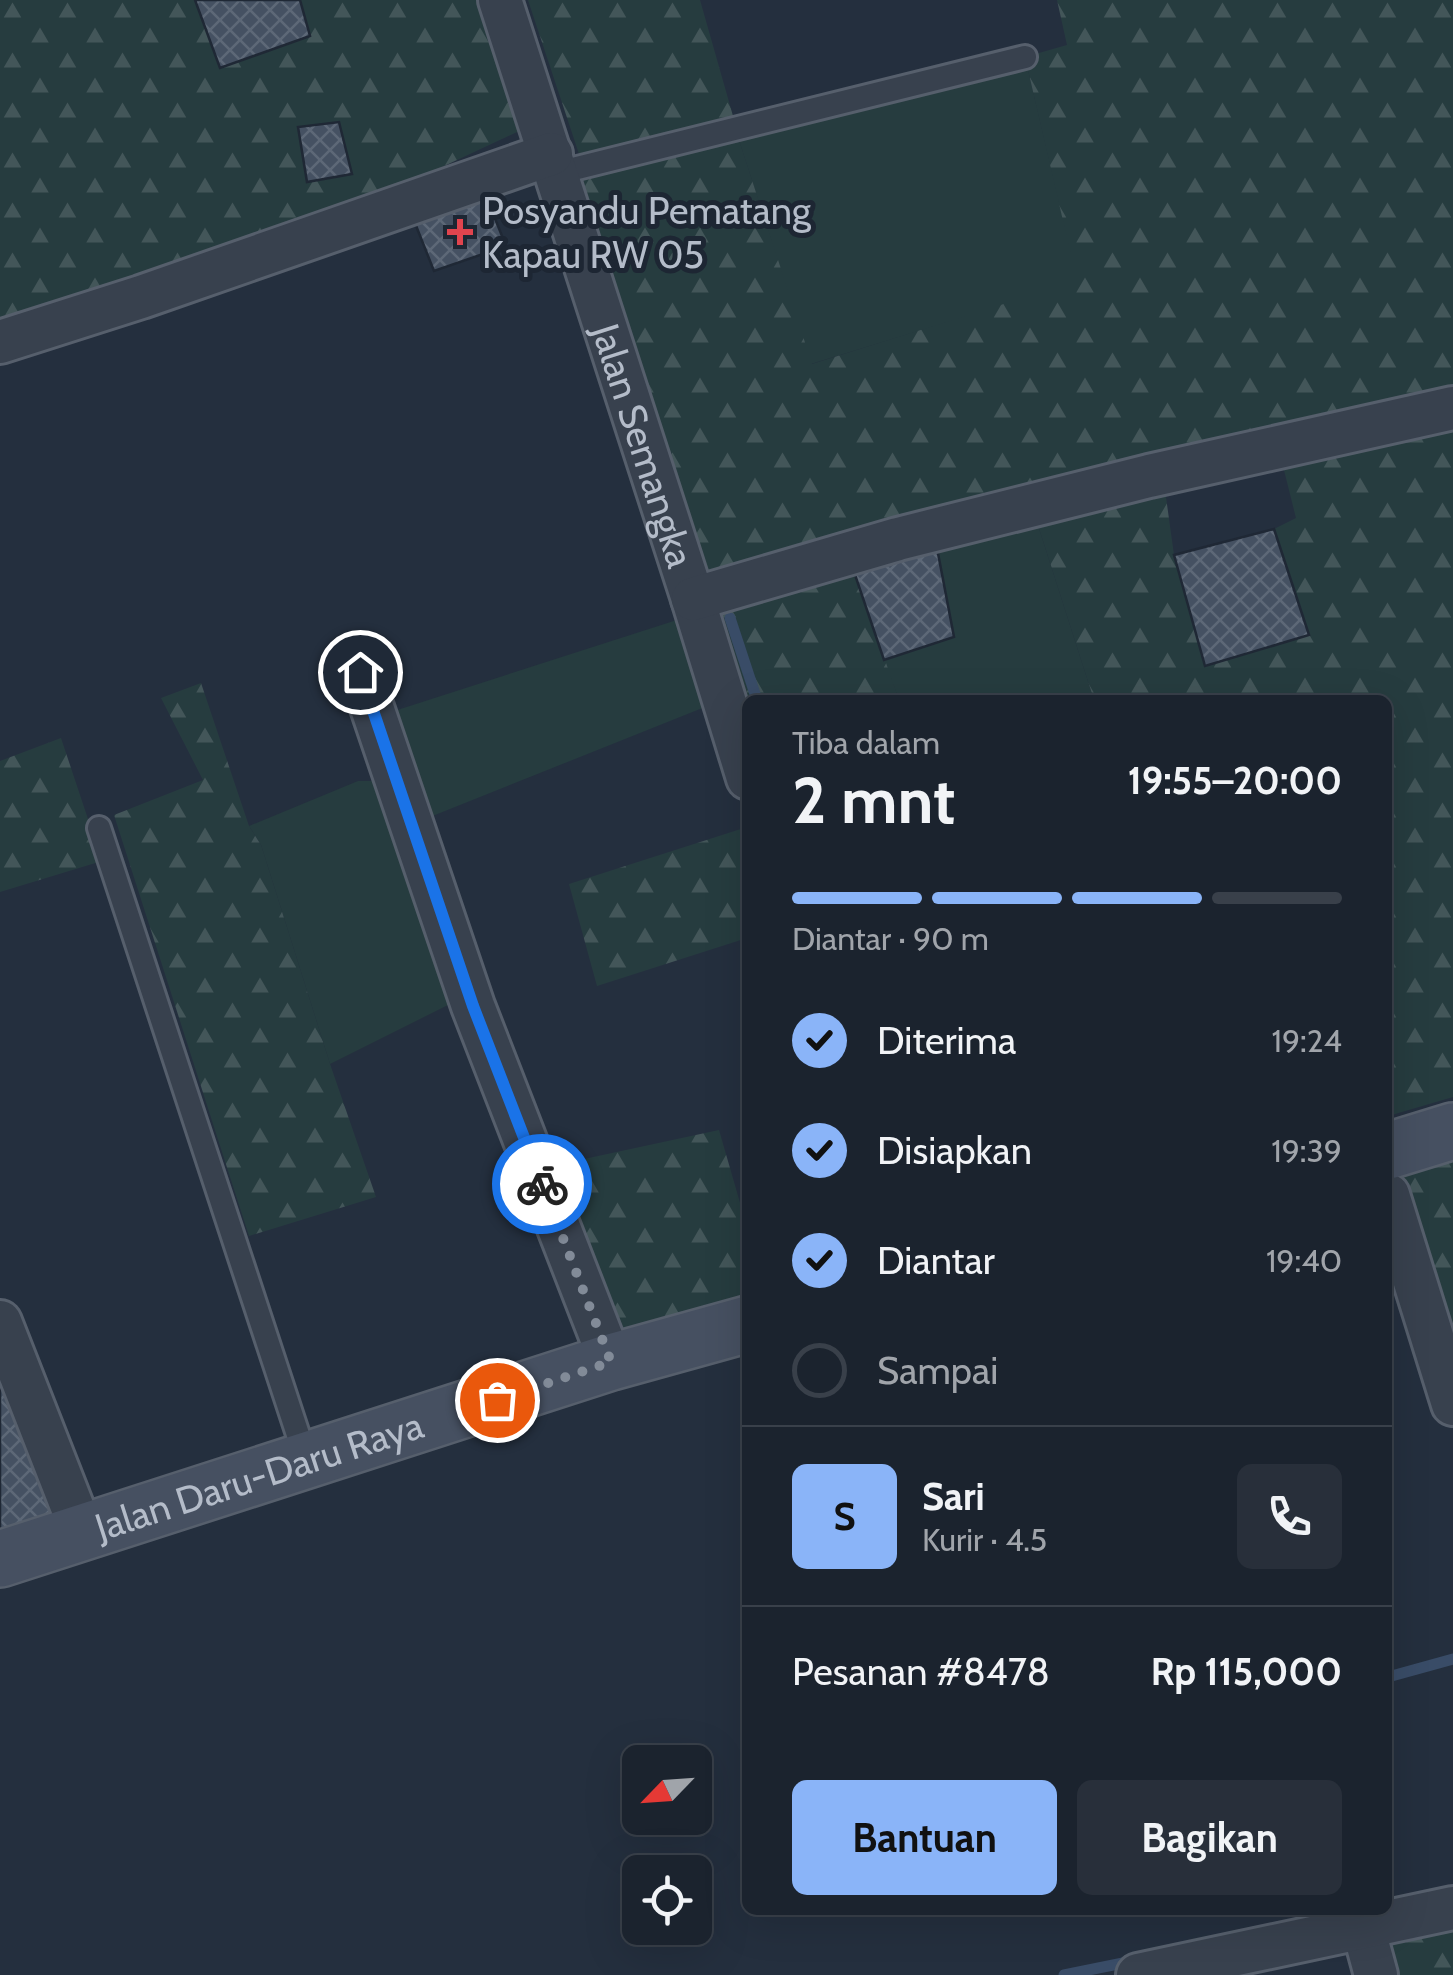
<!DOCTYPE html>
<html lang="id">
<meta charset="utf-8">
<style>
:root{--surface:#1b232e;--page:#282f3a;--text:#f1f3f6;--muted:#a0a4aa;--line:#39404a;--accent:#8ab4f8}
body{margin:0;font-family:Cabin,sans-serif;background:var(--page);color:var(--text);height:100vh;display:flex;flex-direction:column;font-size:38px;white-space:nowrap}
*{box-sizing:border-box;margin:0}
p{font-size:32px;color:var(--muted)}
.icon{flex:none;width:55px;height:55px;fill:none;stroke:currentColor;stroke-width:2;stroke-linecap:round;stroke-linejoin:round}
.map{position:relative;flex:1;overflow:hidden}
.drawer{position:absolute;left:742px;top:695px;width:650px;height:1220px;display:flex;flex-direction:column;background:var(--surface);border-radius:15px;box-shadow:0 10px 40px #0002,0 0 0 2px var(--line)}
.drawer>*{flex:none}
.needle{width:65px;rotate:245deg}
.tools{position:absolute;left:622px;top:1745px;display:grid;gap:20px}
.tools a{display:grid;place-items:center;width:90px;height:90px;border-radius:15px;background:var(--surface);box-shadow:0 10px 40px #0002,0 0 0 2px var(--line);font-size:50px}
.pin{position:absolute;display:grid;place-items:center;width:85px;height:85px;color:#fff;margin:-42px;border:5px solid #fff;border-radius:50%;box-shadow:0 2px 10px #0007}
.courier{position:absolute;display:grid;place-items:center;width:100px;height:100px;margin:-50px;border:8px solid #1a73e8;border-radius:50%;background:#fff;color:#222;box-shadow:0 2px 12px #0007}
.summary em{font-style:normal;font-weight:800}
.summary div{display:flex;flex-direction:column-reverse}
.summary{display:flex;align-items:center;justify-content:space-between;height:170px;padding:0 50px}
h1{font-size:65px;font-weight:800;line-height:75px}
.bar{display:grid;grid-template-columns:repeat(4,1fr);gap:15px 10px;align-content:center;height:120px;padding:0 50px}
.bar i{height:12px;border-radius:8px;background:var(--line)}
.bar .current{background:var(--accent)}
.bar p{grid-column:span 4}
.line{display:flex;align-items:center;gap:25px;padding:0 50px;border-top:2px solid var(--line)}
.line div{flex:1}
.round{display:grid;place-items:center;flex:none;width:105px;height:105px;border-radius:15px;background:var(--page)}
ol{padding:0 50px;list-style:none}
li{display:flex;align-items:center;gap:30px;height:110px}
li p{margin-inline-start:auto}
li .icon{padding:10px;border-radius:50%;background:var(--accent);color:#111;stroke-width:4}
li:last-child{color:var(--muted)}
li i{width:55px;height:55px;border:5px solid var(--line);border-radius:50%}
.action{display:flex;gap:20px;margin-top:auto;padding:20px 50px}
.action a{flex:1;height:115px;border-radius:15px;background:var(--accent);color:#111;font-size:40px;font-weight:800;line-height:115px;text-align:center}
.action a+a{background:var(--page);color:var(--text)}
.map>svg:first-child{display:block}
.grass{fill:#263c3f}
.forest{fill:url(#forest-firs)}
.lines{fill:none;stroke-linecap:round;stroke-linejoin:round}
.stream{stroke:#394c67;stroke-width:11}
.building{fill:url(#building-cross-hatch);stroke:#1f2835;stroke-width:2.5}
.lane-casing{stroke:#565f6c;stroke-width:28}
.street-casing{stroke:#565f6c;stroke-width:48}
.secondary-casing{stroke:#565f6c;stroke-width:60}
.lane{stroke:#38414e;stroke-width:22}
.street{stroke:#38414e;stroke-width:42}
.secondary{stroke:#465061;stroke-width:55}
.done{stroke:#828b98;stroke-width:10;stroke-dasharray:0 18}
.route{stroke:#1a73e8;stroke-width:12}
.health-dot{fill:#e0444e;stroke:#1d2633;stroke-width:4}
.labels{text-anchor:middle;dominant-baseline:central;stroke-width:10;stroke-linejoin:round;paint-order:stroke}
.poi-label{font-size:38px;fill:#b4bcc9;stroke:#1d2633;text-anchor:start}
.street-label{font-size:38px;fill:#b4bcc9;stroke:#1d2633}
</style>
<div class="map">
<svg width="1453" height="1975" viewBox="0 0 1453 1975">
<defs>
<pattern id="forest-firs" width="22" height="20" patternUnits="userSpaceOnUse" patternTransform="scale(2.5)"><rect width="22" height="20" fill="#263c3f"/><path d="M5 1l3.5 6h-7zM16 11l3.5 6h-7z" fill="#435659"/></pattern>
<pattern id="building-cross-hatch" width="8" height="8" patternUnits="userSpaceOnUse" patternTransform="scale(2.5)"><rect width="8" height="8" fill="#455162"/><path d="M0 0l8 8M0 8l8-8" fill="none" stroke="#5d6877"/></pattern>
</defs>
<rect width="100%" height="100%" fill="#242f3e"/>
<path class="grass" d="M1025,57L1078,282L811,364L735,128Z
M1038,525L1094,700H899L884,660L954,637L937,548Z
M680,619L705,707L430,817L388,713Z
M358,781H384L458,1000L330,1064L261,845L249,826Z"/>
<path class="forest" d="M0,0H491L532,125L397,188L0,326Z
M528,0H700L733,116L581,160Z
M1057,0H1453V387L707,571L577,176L735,128L812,364L1077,281L1025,57L1067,45Z
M1453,417V1097L1388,1116V700H1094L1038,525L1165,490L1174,555L1206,665L1308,635L1274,529L1296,518L1281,458Z
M852,566L899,700H748L747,707L717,609Z
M201,683L249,826L261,845L330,1064L376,1197L249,1236L114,815L203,780L161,698Z
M61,738L102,861L0,892V761Z
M744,828L748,840L747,938L597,986L569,884Z
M719,1130L747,1227V1307L615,1345L547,1167Z
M1453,1149V1349L1389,1165Z
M1453,1929V1975H1392L1384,1944Z"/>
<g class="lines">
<path class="stream" d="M730,618L757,700
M1388,1677L1453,1659
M1064,1975L1133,1961"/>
</g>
<path class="building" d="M195,0H300L310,36L220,68Z
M339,122L352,174L307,182L298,127Z
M486,196L506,246L434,271L413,218Z
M1274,529L1309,635L1205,666L1174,555Z
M937,548L954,637L884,660L852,566Z
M0,1366L54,1521L0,1537Z"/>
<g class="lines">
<defs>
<path id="lane" d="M557,173L1025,57
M99,828L307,1462"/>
<g id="street">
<path id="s1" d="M500,0L693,599L748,778"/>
<path d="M0,342L141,297L551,154"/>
<path d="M693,599L898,539L1149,476L1453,408"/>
<path d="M360,672L473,1006L611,1362"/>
<path d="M1388,1195L1453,1404"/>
<path d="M0,1322L82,1532"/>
<path d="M1363,1927L1376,1975"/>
<path d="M1138,1975L1453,1908"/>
</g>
<g id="secondary">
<path d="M1388,1151L1453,1131"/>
<path id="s2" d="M0,1559L611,1362L748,1324"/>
</g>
</defs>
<use href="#lane" class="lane-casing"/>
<use href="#street" class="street-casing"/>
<use href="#secondary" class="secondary-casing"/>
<use href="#lane" class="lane"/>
<use href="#street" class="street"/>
<use href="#secondary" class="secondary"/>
</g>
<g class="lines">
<path class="done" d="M497,1400L611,1362L542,1184"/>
<path class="route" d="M360,672L473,1006L542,1184"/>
</g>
<path class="health-dot" d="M455 217h10v10h10v10h-10v10h-10v-10h-10v-10h10z"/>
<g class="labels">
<g class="poi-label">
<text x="482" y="210">Posyandu Pematang<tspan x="482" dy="44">Kapau RW 05</tspan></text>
</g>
<g class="street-label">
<text stroke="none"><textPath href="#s1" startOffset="468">Jalan Semangka</textPath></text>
<text stroke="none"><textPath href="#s2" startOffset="272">Jalan Daru-Daru Raya</textPath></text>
</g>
</g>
</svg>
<div class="tools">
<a><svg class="needle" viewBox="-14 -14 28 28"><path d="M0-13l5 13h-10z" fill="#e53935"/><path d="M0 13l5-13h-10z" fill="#a0a4aa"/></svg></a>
<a><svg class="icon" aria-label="locate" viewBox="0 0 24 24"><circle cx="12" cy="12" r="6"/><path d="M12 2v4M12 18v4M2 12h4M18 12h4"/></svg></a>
</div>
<div class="pin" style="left:497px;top:1400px;background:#ea580c"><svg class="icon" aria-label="bag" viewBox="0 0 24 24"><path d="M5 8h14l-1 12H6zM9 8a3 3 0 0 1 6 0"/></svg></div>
<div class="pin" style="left:360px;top:672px;background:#1f2937"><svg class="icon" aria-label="home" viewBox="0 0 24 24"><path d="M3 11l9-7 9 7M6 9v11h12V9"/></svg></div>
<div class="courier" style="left:542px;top:1184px"><svg class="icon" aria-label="bike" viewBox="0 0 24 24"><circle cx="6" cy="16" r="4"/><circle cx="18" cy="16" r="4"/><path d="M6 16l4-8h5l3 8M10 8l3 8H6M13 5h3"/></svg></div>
<section class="drawer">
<div class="summary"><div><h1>2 mnt</h1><p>Tiba dalam</p></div><em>19:55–20:00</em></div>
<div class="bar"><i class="current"></i><i class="current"></i><i class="current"></i><i></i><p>Diantar · 90 m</p></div>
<ol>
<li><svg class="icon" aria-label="check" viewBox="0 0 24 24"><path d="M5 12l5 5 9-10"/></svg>Diterima<p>19:24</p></li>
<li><svg class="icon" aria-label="check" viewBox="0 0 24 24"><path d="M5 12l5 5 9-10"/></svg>Disiapkan<p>19:39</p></li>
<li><svg class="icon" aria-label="check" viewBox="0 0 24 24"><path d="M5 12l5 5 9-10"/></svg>Diantar<p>19:40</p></li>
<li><i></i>Sampai</li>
</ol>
<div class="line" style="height:180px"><b class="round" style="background:var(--accent);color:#111">S</b><div><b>Sari</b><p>Kurir · 4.5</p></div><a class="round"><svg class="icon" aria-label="phone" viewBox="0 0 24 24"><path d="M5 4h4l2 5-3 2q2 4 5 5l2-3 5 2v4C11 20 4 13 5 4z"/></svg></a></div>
<div class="line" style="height:130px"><div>Pesanan #8478</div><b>Rp 115,000</b></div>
<div class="action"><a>Bantuan</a><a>Bagikan</a></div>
</section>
</div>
